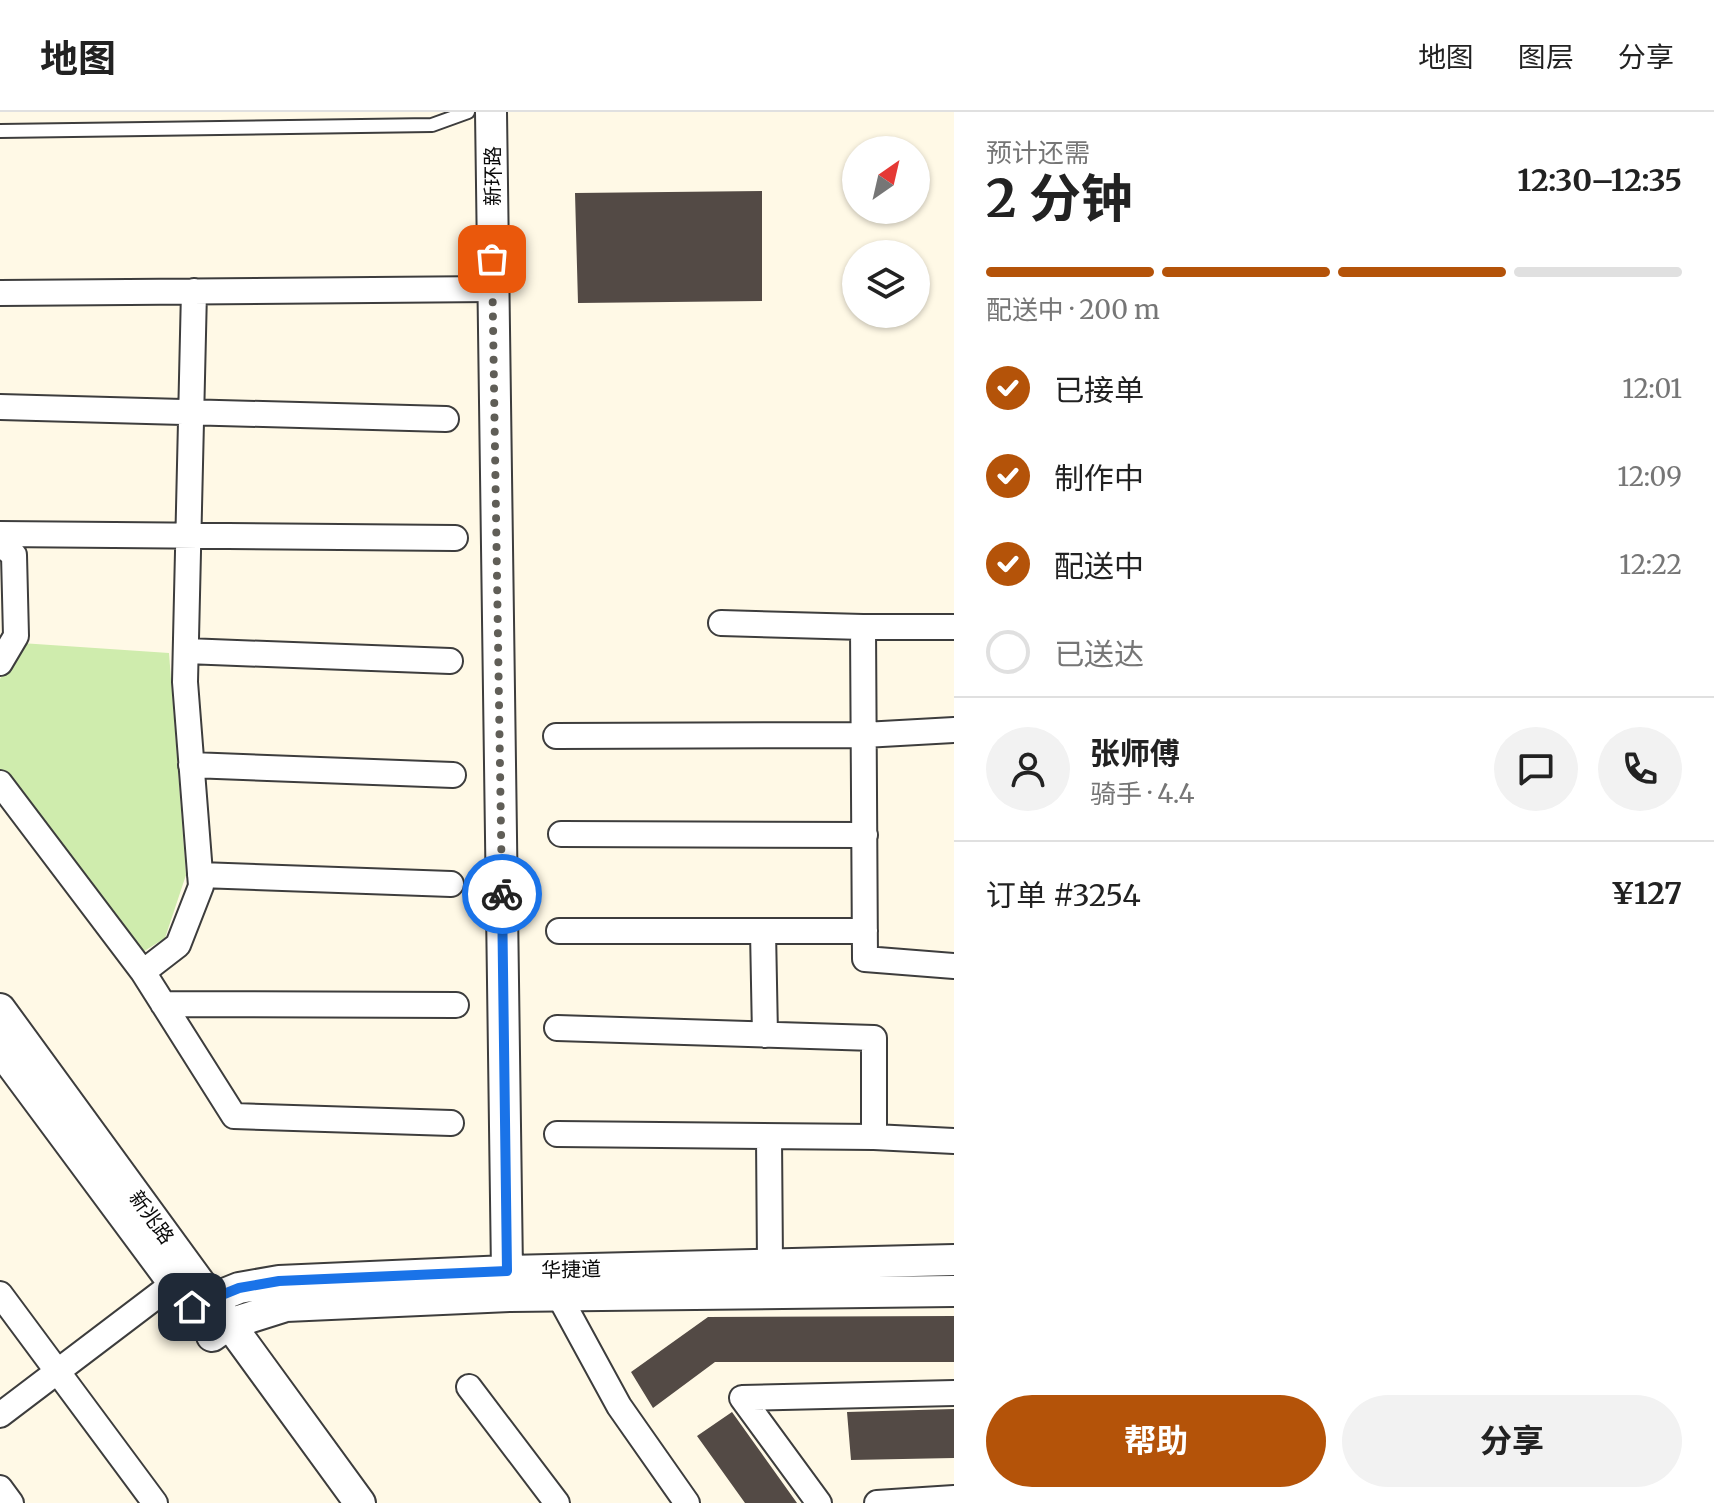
<!DOCTYPE html>
<html lang="zh">
<meta charset="utf-8">
<style>
:root{--surface:#fff;--page:#f2f2f2;--text:#222;--muted:#767676;--line:#e0e0e0;--accent:#b45309}
body{margin:0;font-family:Merriweather,"Noto Sans SC",serif;background:var(--page);color:var(--text);height:100vh;display:flex;flex-direction:column;font-size:30px;white-space:nowrap}
*{box-sizing:border-box;margin:0}
p{font-size:26px;color:var(--muted)}
.icon{flex:none;width:44px;height:44px;fill:none;stroke:currentColor;stroke-width:2;stroke-linecap:round;stroke-linejoin:round}
.map{position:relative;flex:1;overflow:hidden}
.details{display:flex;flex-direction:column;background:var(--surface);width:760px}
.details>*{flex:none}
.needle{width:52px;rotate:34deg}
.tools{position:absolute;left:842px;top:24px;display:grid;gap:16px}
.tools a{display:grid;place-items:center;width:88px;height:88px;border-radius:50%;background:var(--surface);box-shadow:0 2px 6px #0004;font-size:40px}
.pin{position:absolute;display:grid;place-items:center;width:68px;height:68px;color:#fff;margin:-34px;border-radius:16px;box-shadow:0 4px 12px #0006}
.courier{position:absolute;display:grid;place-items:center;width:80px;height:80px;margin:-40px;border:6px solid #1a73e8;border-radius:50%;background:#fff;color:#222;box-shadow:0 2px 10px #0007}
.head em{font-style:normal;font-weight:700}
.head div{display:flex;flex-direction:column-reverse}
.head{display:flex;align-items:center;justify-content:space-between;height:136px;padding:0 32px}
h1{font-size:52px;font-weight:700;line-height:60px}
.bar{display:grid;grid-template-columns:repeat(4,1fr);gap:12px 8px;align-content:center;height:96px;padding:0 32px}
.bar i{height:10px;border-radius:6px;background:var(--line)}
.bar .active{background:var(--accent)}
.bar p{grid-column:span 4}
.line{display:flex;align-items:center;gap:20px;padding:0 32px;border-top:2px solid var(--line)}
.line div{flex:1}
.round{display:grid;place-items:center;flex:none;width:84px;height:84px;border-radius:42px;background:var(--page)}
ol{padding:0 32px;list-style:none}
li{display:flex;align-items:center;gap:24px;height:88px}
li p{margin-inline-start:auto}
li .icon{padding:8px;border-radius:50%;background:var(--accent);color:#fff;stroke-width:4}
li:last-child{color:var(--muted)}
li i{width:44px;height:44px;border:4px solid var(--line);border-radius:50%}
.button{display:flex;gap:16px;margin-top:auto;padding:16px 32px}
.button a{flex:1;height:92px;border-radius:48px;background:var(--accent);color:#fff;font-size:32px;font-weight:700;line-height:92px;text-align:center}
.button a+a{background:var(--page);color:var(--text)}
header{display:flex;align-items:center;gap:48px;box-sizing:border-box;height:112px;padding:0 40px;background:var(--surface);border-bottom:2px solid var(--line)}
header strong{font-size:38px}
nav{display:flex;gap:44px;margin-inline-start:auto;font-size:28px}
main{display:flex;flex:1;min-height:0}
.map>svg:first-child{display:block}
.green{fill:#cfecad}
.building{fill:#534a45}
.lines{fill:none;stroke-linecap:round;stroke-linejoin:round}
.service-casing{stroke:#3d3d3d;stroke-width:16}
.minor-casing{stroke:#3d3d3d;stroke-width:28}
.tertiary-casing{stroke:#3d3d3d;stroke-width:34}
.service{stroke:#fff;stroke-width:12}
.minor{stroke:#fff;stroke-width:24}
.tertiary{stroke:#fff;stroke-width:30}
.done{stroke:#605e57;stroke-width:8;stroke-dasharray:0 14.4}
.route{stroke:#1a73e8;stroke-width:10}
.labels{text-anchor:middle;dominant-baseline:central;stroke-width:8;stroke-linejoin:round;paint-order:stroke}
.street-label{font-size:20px;fill:#0a0a0a;stroke:#fff}
</style>
<header>
<strong>地图</strong>
<nav><a>地图</a><a>图层</a><a>分享</a></nav>
</header>
<main>
<div class="map">
<svg width="954" height="1391" viewBox="0 0 954 1391">
<rect width="100%" height="100%" fill="#fff9e6"/>
<path class="green" d="M21,531L169,541L186,763L165,826L127,850L0,672V567Z"/>
<path class="building" d="M762,79V189L578,191L575,81Z
M954,1204V1250H715L653,1296L631,1260L708,1205Z
M954,1297V1346L851,1348L847,1300Z
M732,1300L797,1391H745L697,1324Z"/>
<g class="lines">
<defs>
<path id="service" d="M0,19L432,13L468,0"/>
<path id="minor" d="M0,181L492,177
M0,295L446,307
M0,422L455,426
M0,432L14,443L16,524L0,551
M721,511L863,515
M954,515H863L865,847L954,854
M186,539L450,549
M556,624L864,623L954,618
M191,653L453,663
M0,671L143,860L234,1004L451,1011
M561,722L865,723
M200,763L451,772
M559,819H865
M763,819L765,923
M143,860L178,833L201,774L185,570L194,179
M163,892L456,893
M557,916L874,926V1025
M557,1022L874,1025L954,1029
M769,1025L770,1152
M0,1182L155,1391
M559,1184L619,1294L687,1391
M469,1275L557,1391
M0,1303L174,1171
M0,1376L11,1391
M819,1391L742,1286L954,1281
M877,1391L954,1386"/>
<path id="tertiary" d="M491,0L507,1159L510,1184
M0,897L360,1391
M0,937L175,1173
M192,1195L239,1176L279,1169L507,1159L954,1148
M212,1224L229,1212L286,1194L510,1184L954,1179"/>
</defs>
<use href="#service" class="service-casing"/>
<use href="#minor" class="minor-casing"/>
<use href="#tertiary" class="tertiary-casing"/>
<use href="#service" class="service"/>
<use href="#minor" class="minor"/>
<use href="#tertiary" class="tertiary"/>
</g>
<g class="lines">
<path class="done" d="M492,147L502,782"/>
<path class="route" d="M192,1195L239,1176L279,1169L507,1159L502,782"/>
</g>
<g class="labels">
<g class="street-label">
<text transform="translate(492 64) rotate(-90)">新环路</text>
<text transform="translate(152 1105) rotate(54)">新兆路</text>
<text transform="translate(571 1157) rotate(-1)">华捷道</text>
</g>
</g>
</svg>
<div class="tools">
<a><svg class="needle" viewBox="-14 -14 28 28"><path d="M0-13l5 13h-10z" fill="#e53935"/><path d="M0 13l5-13h-10z" fill="#767676"/></svg></a>
<a><svg class="icon" aria-label="layers" viewBox="0 0 24 24"><path d="M12 4l9 5-9 5-9-5zM3 14l9 5 9-5"/></svg></a>
</div>
<div class="pin" style="left:492px;top:147px;background:#ea580c"><svg class="icon" aria-label="bag" viewBox="0 0 24 24"><path d="M5 8h14l-1 12H6zM9 8a3 3 0 0 1 6 0"/></svg></div>
<div class="pin" style="left:192px;top:1195px;background:#1f2937"><svg class="icon" aria-label="home" viewBox="0 0 24 24"><path d="M3 11l9-7 9 7M6 9v11h12V9"/></svg></div>
<div class="courier" style="left:502px;top:782px"><svg class="icon" aria-label="bike" viewBox="0 0 24 24"><circle cx="6" cy="16" r="4"/><circle cx="18" cy="16" r="4"/><path d="M6 16l4-8h5l3 8M10 8l3 8H6M13 5h3"/></svg></div>
</div>
<section class="details">
<div class="head"><div><h1>2 分钟</h1><p>预计还需</p></div><em>12:30–12:35</em></div>
<div class="bar"><i class="active"></i><i class="active"></i><i class="active"></i><i></i><p>配送中 · 200 m</p></div>
<ol>
<li><svg class="icon" aria-label="check" viewBox="0 0 24 24"><path d="M5 12l5 5 9-10"/></svg>已接单<p>12:01</p></li>
<li><svg class="icon" aria-label="check" viewBox="0 0 24 24"><path d="M5 12l5 5 9-10"/></svg>制作中<p>12:09</p></li>
<li><svg class="icon" aria-label="check" viewBox="0 0 24 24"><path d="M5 12l5 5 9-10"/></svg>配送中<p>12:22</p></li>
<li><i></i>已送达</li>
</ol>
<div class="line" style="height:144px"><a class="round"><svg class="icon" aria-label="person" viewBox="0 0 24 24"><circle cx="12" cy="8" r="4"/><path d="M4 21q1-7 8-7t8 7"/></svg></a><div><b>张师傅</b><p>骑手 · 4.4</p></div><a class="round"><svg class="icon" aria-label="chat" viewBox="0 0 24 24"><path d="M4 5h16v11H9l-5 4z"/></svg></a><a class="round"><svg class="icon" aria-label="phone" viewBox="0 0 24 24"><path d="M5 4h4l2 5-3 2q2 4 5 5l2-3 5 2v4C11 20 4 13 5 4z"/></svg></a></div>
<div class="line" style="height:104px"><div>订单 #3254</div><b>¥127</b></div>
<div class="button"><a>帮助</a><a>分享</a></div>
</section>
</main>
